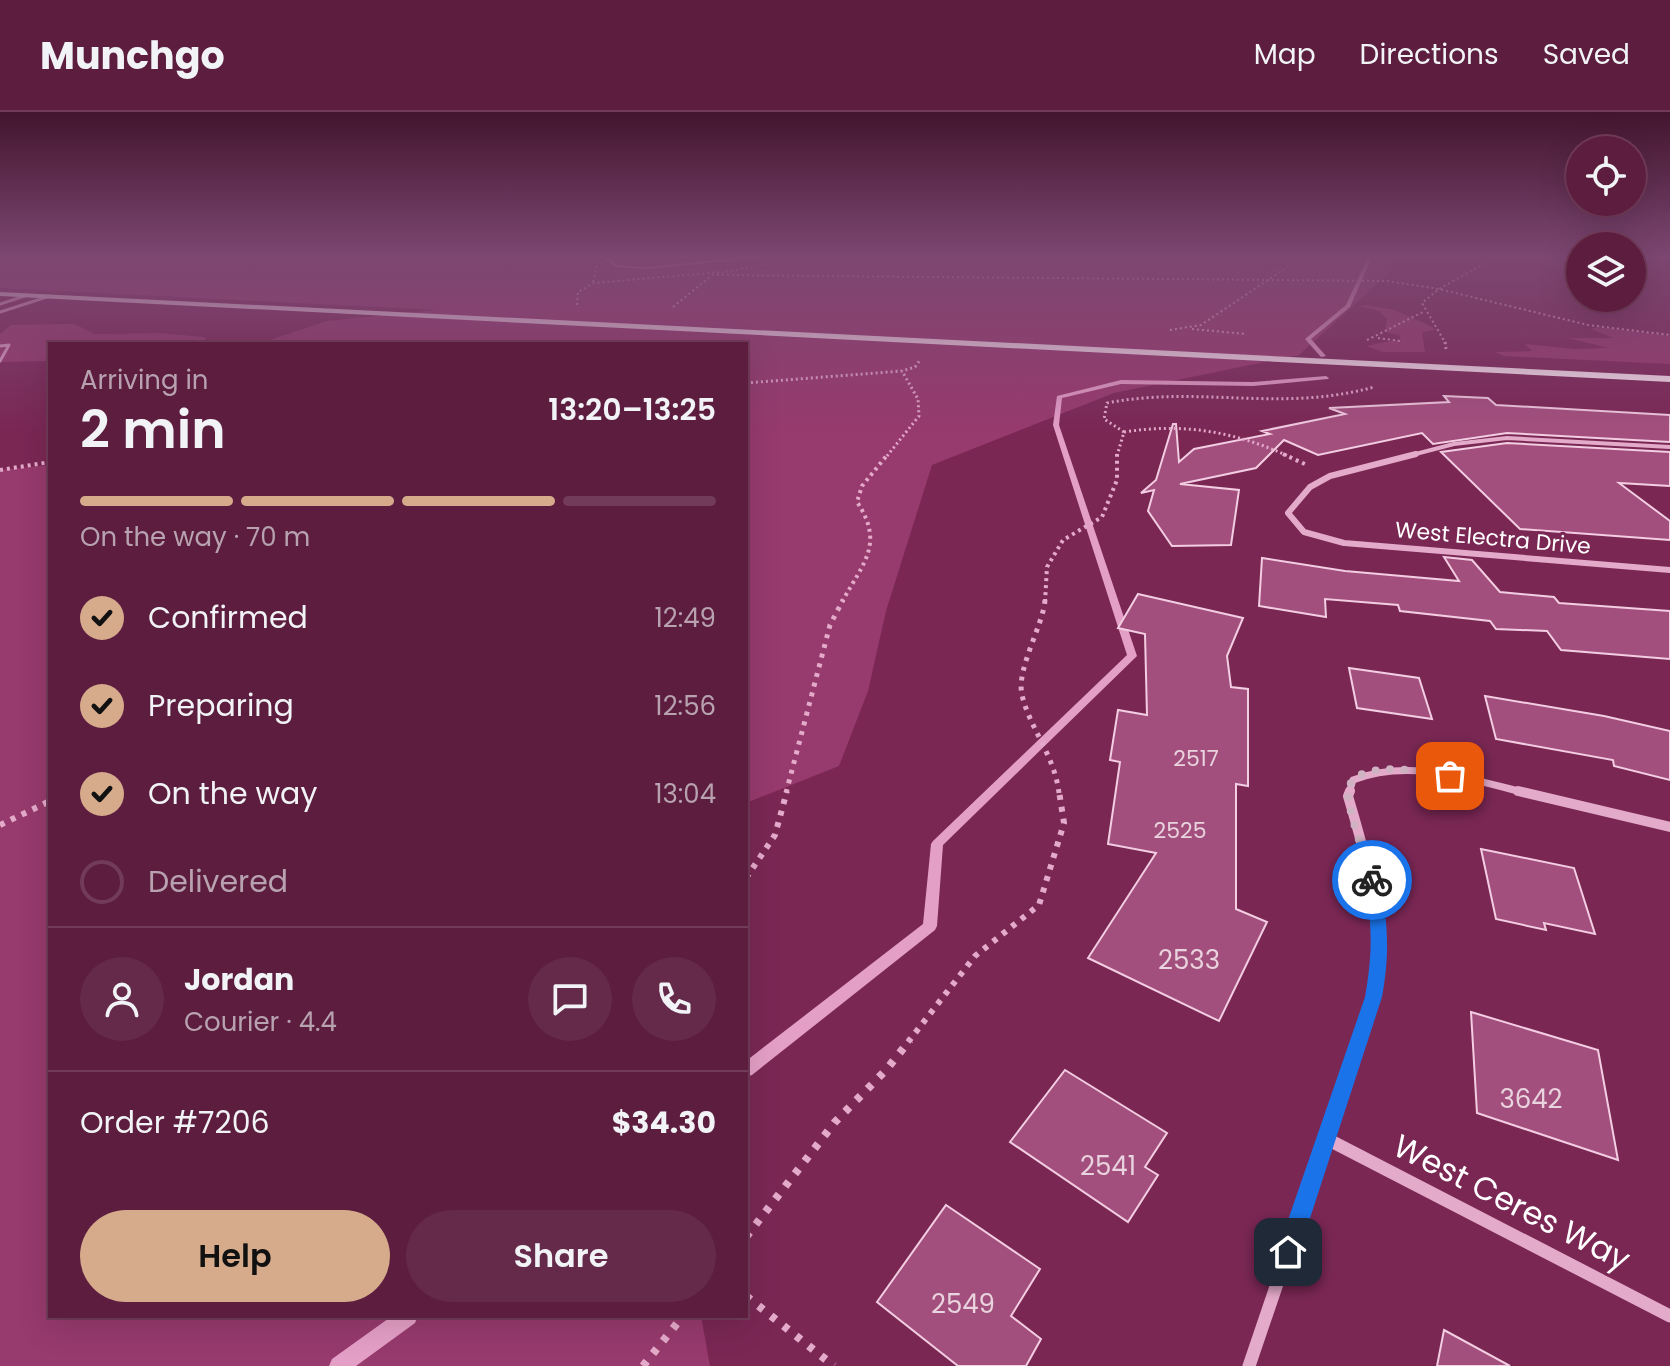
<!DOCTYPE html>
<meta charset="utf-8">
<style>
:root{--surface:#5c1d3f;--page:#652a4a;--text:#f1f3f6;--muted:#b8a2b0;--line:#713b59;--accent:#d6ab8b}
body{margin:0;font-family:Poppins,sans-serif;background:var(--page);color:var(--text);height:100vh;display:flex;flex-direction:column;font-size:30px;white-space:nowrap}
*{box-sizing:border-box;margin:0}
p{font-size:26px;color:var(--muted)}
.icon{flex:none;width:44px;height:44px;fill:none;stroke:currentColor;stroke-width:2;stroke-linecap:round;stroke-linejoin:round}
.map{position:relative;flex:1;overflow:hidden}
.drawer{position:absolute;left:48px;top:230px;width:700px;height:976px;display:flex;flex-direction:column;background:var(--surface);border-radius:0px;box-shadow:0 8px 32px #0002,0 0 0 2px var(--line)}
.drawer>*{flex:none}
.fabs{position:absolute;left:1566px;top:24px;display:grid;gap:16px}
.fabs a{display:grid;place-items:center;width:80px;height:80px;border-radius:50%;background:var(--surface);box-shadow:0 8px 32px #0002,0 0 0 2px var(--line);font-size:40px}
.pin{position:absolute;display:grid;place-items:center;width:68px;height:68px;color:#fff;margin:-34px;border-radius:16px;box-shadow:0 4px 12px #0006}
.courier{position:absolute;display:grid;place-items:center;width:80px;height:80px;margin:-40px;border:6px solid #1a73e8;border-radius:50%;background:#fff;color:#222;box-shadow:0 2px 10px #0007}
.overview em{font-style:normal;font-weight:600}
.overview div{display:flex;flex-direction:column-reverse}
.overview{display:flex;align-items:center;justify-content:space-between;height:136px;padding:0 32px}
h1{font-size:52px;font-weight:600;line-height:60px}
.bar{display:grid;grid-template-columns:repeat(4,1fr);gap:12px 8px;align-content:center;height:96px;padding:0 32px}
.bar i{height:10px;border-radius:6px;background:var(--line)}
.bar .selected{background:var(--accent)}
.bar p{grid-column:span 4}
.line{display:flex;align-items:center;gap:20px;padding:0 32px;border-top:2px solid var(--line)}
.line div{flex:1}
.round{display:grid;place-items:center;flex:none;width:84px;height:84px;border-radius:42px;background:var(--page)}
ol{padding:0 32px;list-style:none}
li{display:flex;align-items:center;gap:24px;height:88px}
li p{margin-inline-start:auto}
li .icon{padding:8px;border-radius:50%;background:var(--accent);color:#111;stroke-width:4}
li:last-child{color:var(--muted)}
li i{width:44px;height:44px;border:4px solid var(--line);border-radius:50%}
.action{display:flex;gap:16px;margin-top:auto;padding:16px 32px}
.action a{flex:1;height:92px;border-radius:48px;background:var(--accent);color:#111;font-size:32px;font-weight:600;line-height:92px;text-align:center}
.action a+a{background:var(--page);color:var(--text)}
header{display:flex;align-items:center;gap:48px;box-sizing:border-box;height:112px;padding:0 40px;background:var(--surface);border-bottom:2px solid var(--line)}
header strong{font-size:38px}
nav{display:flex;gap:44px;margin-inline-start:auto;font-size:28px}
.map>svg:first-child{display:block}
.green{fill:#973a6d}
.lines{fill:none;stroke-linecap:round;stroke-linejoin:round}
.stream{fill:#e49fc6;fill-rule:evenodd}
.building{fill:#a34f7d;stroke:#f3cde2;stroke-width:2}
.path-far5{stroke:#e4aaca;stroke-width:2;stroke-dasharray:2 3;stroke-linecap:butt}
.path-far4{stroke:#e4aaca;stroke-width:3;stroke-dasharray:2 3;stroke-linecap:butt}
.path-far3{stroke:#e4aaca;stroke-width:4;stroke-dasharray:3 4;stroke-linecap:butt}
.path-far2{stroke:#e4aaca;stroke-width:5;stroke-dasharray:4 6;stroke-linecap:butt}
.path-far1{stroke:#e4aaca;stroke-width:6;stroke-dasharray:5 7;stroke-linecap:butt}
.path{stroke:#e4aaca;stroke-width:8;stroke-dasharray:6 10;stroke-linecap:butt}
.service{stroke:#e4aaca;stroke-width:3}
.minor-far4{stroke:#e4aaca;stroke-width:4}
.minor-far3{stroke:#e4aaca;stroke-width:6}
.minor-far2{stroke:#e4aaca;stroke-width:7}
.minor-far1{stroke:#e4aaca;stroke-width:10}
.minor{stroke:#e4aaca;stroke-width:13}
.primary{fill:#fceaf3;fill-rule:evenodd}
.route{fill:#1a73e8}
.done{stroke:#d0b3c3;stroke-width:8;stroke-dasharray:0 14.4}
.labels{text-anchor:middle;dominant-baseline:central;stroke-width:6;stroke-linejoin:round;paint-order:stroke}
.far-street-label{font-size:22px;fill:#fff;stroke:#7a2754}
.number-label{font-size:22px;fill:#e8d3de}
.near-number-label{font-size:26px;fill:#e8d3de}
.near-street-label{font-size:32px;fill:#fff;stroke:#7a2754}
</style>
<header>
<strong>Munchgo</strong>
<nav><a>Map</a><a>Directions</a><a>Saved</a></nav>
</header>
<div class="map">
<svg width="1670" height="1254" viewBox="0 0 1670 1254">
<rect width="100%" height="100%" fill="#7a2754"/>
<path class="green" d="M0,145H1401L1387,163L1299,243L1114,281L932,353L886,499L868,579L839,654L746,691V232H258L327,209L436,198L0,176Z
M1366,193L1395,198L1432,215L1435,218L1422,220L1425,240H1383L1366,234L1401,227L1399,223L1385,220L1387,207L1379,199L1358,194Z
M74,212L95,222L159,221L204,225L209,232H50V249L0,250V222L11,213Z
M1598,215L1670,224V252L1504,244L1495,240L1532,239L1525,232L1575,237L1608,236L1568,226H1613L1591,217Z
M50,353V1204H701L710,1254H0V358Z"/>
<g class="lines">
<path class="stream" d="M603,145H608L617,153L646,155L752,145H773L646,157L615,155Z
M1368,145H1372L1350,195L1311,227L1326,244L1321,245L1305,227L1346,193Z
M1326,264L1329,266L1328,267L1253,274L1121,272L1062,286L1059,313L1137,544L943,733L937,814L935,818L752,963L746,965V949L923,812L931,732L933,729L1127,543L1053,313L1057,284L1121,268L1253,270Z
M392,1204H418L415,1211L356,1254H329L332,1247Z"/>
</g>
<path class="building" d="M1444,284L1488,286L1496,293L1670,303V330L1507,321L1433,332L1422,321L1318,343L1284,328L1256,356L1180,372L1239,378L1231,433L1172,434L1148,399L1154,378L1141,381L1156,368L1173,312H1176L1179,350L1194,337L1270,322L1262,319L1345,302L1329,296L1449,290Z
M1507,331L1670,340V374L1619,371L1670,409V428L1520,417L1441,340Z
M1444,445L1472,448L1500,480L1554,485L1559,491L1670,499V547L1561,538L1547,519L1496,517L1490,509L1400,499L1398,493L1325,487L1326,505L1259,494L1262,446L1345,459L1459,469Z
M1138,482L1243,506L1227,544L1231,575L1248,577V674L1236,672V797L1267,810L1219,909L1088,846L1156,741L1108,732L1120,650L1110,648L1118,598L1147,603L1145,522L1118,516Z
M1349,556L1419,566L1432,607L1357,596Z
M1485,584L1604,604L1670,619V668L1614,654L1613,648L1496,627Z
M1481,737L1574,756L1595,822L1544,811L1546,818L1496,807Z
M1471,900L1598,938L1618,1048L1477,1001Z
M1065,958L1167,1021L1145,1055L1158,1063L1128,1110L1010,1030Z
M946,1093L1040,1157L1011,1204L1041,1227L1026,1254H958L877,1190Z
M1444,1218L1510,1254H1437Z"/>
<g class="lines">
<path class="path-far5" d="M712,163L1388,169L1439,177L1588,213L1670,223
M593,170L597,153L613,145
M577,193L578,180L594,171L720,160
M673,195L712,163L798,145
M1192,217L1246,222
M1170,218L1201,213L1302,145
M1378,226L1400,229
M1367,228L1425,199
M1446,232L1422,191L1439,177L1496,145"/>
<path class="path-far4" d="M1445,230L1446,237
M746,271L902,259L915,255L920,248
M1124,320L1104,307L1107,291C1199,273 1280,301 1374,275
M887,344L919,304L918,287L902,259
M1117,344L1124,320C1183,311 1233,319 1288,344"/>
<path class="path-far3" d="M1283,342L1307,353
M0,358L50,350
M842,490C863,451 885,432 857,390L862,374L888,342
M1045,490L1047,455L1063,428L1102,405L1117,368V342"/>
<path class="path-far2" d="M1045,488C1043,514 1016,557 1022,583C1030,617 1054,642 1059,681
M786,681L830,513L843,488"/>
<path class="path-far1" d="M0,713L50,689
M746,766L775,723L787,679
M908,930L975,844L1039,793L1064,711L1059,679"/>
<path class="path" d="M746,1125L835,1010L886,958L910,928
M746,1184L834,1254
M643,1254L683,1204"/>
<path class="service" d="M0,192L28,183
M0,200L50,184
M0,234L9,233L0,249"/>
<path class="minor-far4" d="M1408,344L1454,332L1507,326L1670,335"/>
<path class="minor-far3" d="M1416,342L1330,364L1310,375L1288,401L1304,420L1344,431L1670,458"/>
<path class="minor-far2" d="M1349,681L1353,668C1409,646 1470,667 1526,681"/>
<path class="minor-far1" d="M1350,679L1348,684C1367,749 1388,814 1374,883C1371,899 1364,914 1359,930
M1518,679L1670,715"/>
<path class="minor" d="M1327,1027L1670,1204
M1249,1254L1360,928"/>
<path class="primary" d="M0,180L1670,264V270L0,184Z"/>
</g>
<linearGradient id="sky" x2="0" y2="1"><stop stop-color="#43152e"/><stop offset="0.45" stop-color="#7c4772"/><stop offset="1" stop-color="#7c4772" stop-opacity="0"/></linearGradient>
<rect width="1670" height="321" fill="url(#sky)"/>
<path class="route" d="M1372,763L1380,768C1388,812 1390,841 1382,885L1299,1140L1296,1148L1288,1151L1281,1148L1277,1140L1365,885C1373,841 1372,812 1365,768Z"/>
<g class="lines">
<path class="done" d="M1372,768C1367,750 1346,694 1348,679C1353,645 1428,660 1450,664"/>
</g>
<g class="labels">
<g class="far-street-label">
<text transform="translate(1493 426) rotate(5)">West Electra Drive</text>
</g>
<g class="number-label">
<text x="1196" y="646">2517</text>
<text x="1180" y="718">2525</text>
</g>
<g class="near-number-label">
<text x="1189" y="848">2533</text>
<text x="1531" y="987">3642</text>
<text x="1108" y="1054">2541</text>
<text x="963" y="1192">2549</text>
</g>
<g class="near-street-label">
<text transform="translate(1512 1090) rotate(27)">West Ceres Way</text>
</g>
</g>
</svg>
<div class="fabs">
<a><svg class="icon" aria-label="locate" viewBox="0 0 24 24"><circle cx="12" cy="12" r="6"/><path d="M12 2v4M12 18v4M2 12h4M18 12h4"/></svg></a>
<a><svg class="icon" aria-label="layers" viewBox="0 0 24 24"><path d="M12 4l9 5-9 5-9-5zM3 14l9 5 9-5"/></svg></a>
</div>
<div class="pin" style="left:1450px;top:664px;background:#ea580c"><svg class="icon" aria-label="bag" viewBox="0 0 24 24"><path d="M5 8h14l-1 12H6zM9 8a3 3 0 0 1 6 0"/></svg></div>
<div class="pin" style="left:1288px;top:1140px;background:#1f2937"><svg class="icon" aria-label="home" viewBox="0 0 24 24"><path d="M3 11l9-7 9 7M6 9v11h12V9"/></svg></div>
<div class="courier" style="left:1372px;top:768px"><svg class="icon" aria-label="bike" viewBox="0 0 24 24"><circle cx="6" cy="16" r="4"/><circle cx="18" cy="16" r="4"/><path d="M6 16l4-8h5l3 8M10 8l3 8H6M13 5h3"/></svg></div>
<section class="drawer">
<div class="overview"><div><h1>2 min</h1><p>Arriving in</p></div><em>13:20–13:25</em></div>
<div class="bar"><i class="selected"></i><i class="selected"></i><i class="selected"></i><i></i><p>On the way · 70 m</p></div>
<ol>
<li><svg class="icon" aria-label="check" viewBox="0 0 24 24"><path d="M5 12l5 5 9-10"/></svg>Confirmed<p>12:49</p></li>
<li><svg class="icon" aria-label="check" viewBox="0 0 24 24"><path d="M5 12l5 5 9-10"/></svg>Preparing<p>12:56</p></li>
<li><svg class="icon" aria-label="check" viewBox="0 0 24 24"><path d="M5 12l5 5 9-10"/></svg>On the way<p>13:04</p></li>
<li><i></i>Delivered</li>
</ol>
<div class="line" style="height:144px"><a class="round"><svg class="icon" aria-label="person" viewBox="0 0 24 24"><circle cx="12" cy="8" r="4"/><path d="M4 21q1-7 8-7t8 7"/></svg></a><div><b>Jordan</b><p>Courier · 4.4</p></div><a class="round"><svg class="icon" aria-label="chat" viewBox="0 0 24 24"><path d="M4 5h16v11H9l-5 4z"/></svg></a><a class="round"><svg class="icon" aria-label="phone" viewBox="0 0 24 24"><path d="M5 4h4l2 5-3 2q2 4 5 5l2-3 5 2v4C11 20 4 13 5 4z"/></svg></a></div>
<div class="line" style="height:104px"><div>Order #7206</div><b>$34.30</b></div>
<div class="action"><a>Help</a><a>Share</a></div>
</section>
</div>
